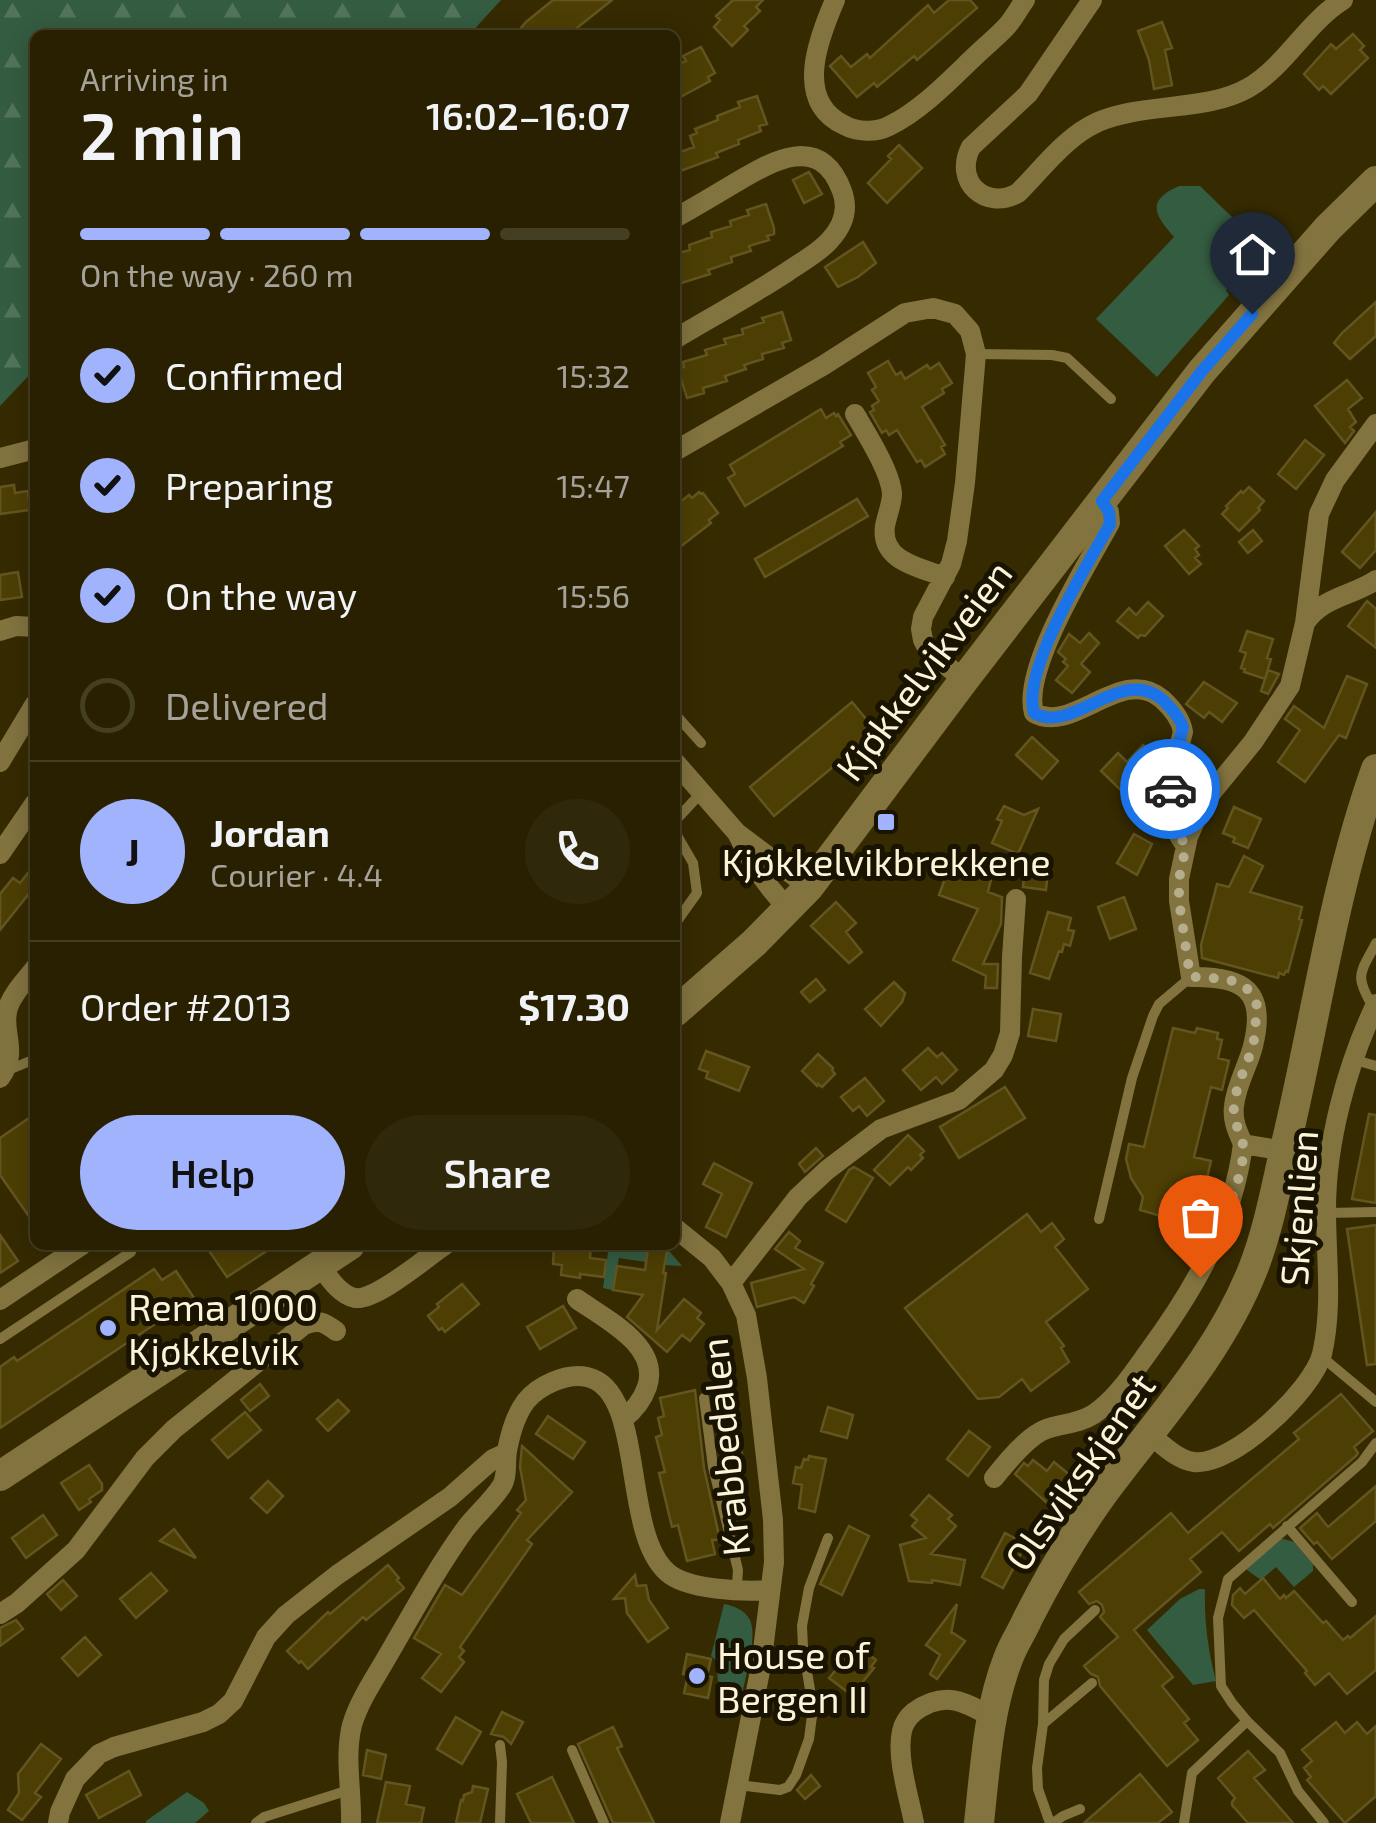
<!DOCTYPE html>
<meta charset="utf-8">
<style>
:root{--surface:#282000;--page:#30280a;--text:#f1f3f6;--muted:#a5a399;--line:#443e22;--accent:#a1b3fd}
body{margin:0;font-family:"Exo 2",sans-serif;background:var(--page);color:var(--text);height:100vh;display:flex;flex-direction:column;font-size:38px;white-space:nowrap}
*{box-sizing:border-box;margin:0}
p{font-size:32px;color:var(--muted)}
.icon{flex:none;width:55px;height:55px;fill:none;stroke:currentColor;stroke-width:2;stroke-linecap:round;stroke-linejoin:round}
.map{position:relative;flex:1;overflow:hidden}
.drawer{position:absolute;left:30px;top:30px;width:650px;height:1220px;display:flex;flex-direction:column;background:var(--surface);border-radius:15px;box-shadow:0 5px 25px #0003,0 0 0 2px var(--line)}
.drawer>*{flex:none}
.pin{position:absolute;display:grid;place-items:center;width:85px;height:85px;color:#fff;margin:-102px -42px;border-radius:50% 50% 50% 0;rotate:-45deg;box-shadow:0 0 10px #0007}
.pin .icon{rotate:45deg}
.courier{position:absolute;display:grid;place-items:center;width:100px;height:100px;margin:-50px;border:8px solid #1a73e8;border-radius:50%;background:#fff;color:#222;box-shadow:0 2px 12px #0007}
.headline em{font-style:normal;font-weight:600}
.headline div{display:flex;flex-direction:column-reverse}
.headline{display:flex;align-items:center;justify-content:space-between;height:170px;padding:0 50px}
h1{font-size:65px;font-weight:600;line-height:75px}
.bar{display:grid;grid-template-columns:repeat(4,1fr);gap:15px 10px;align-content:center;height:120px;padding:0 50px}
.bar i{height:12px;border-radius:8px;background:var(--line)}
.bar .active{background:var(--accent)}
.bar p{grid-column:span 4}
.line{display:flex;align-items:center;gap:25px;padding:0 50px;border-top:2px solid var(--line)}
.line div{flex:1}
.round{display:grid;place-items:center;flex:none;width:105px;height:105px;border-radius:52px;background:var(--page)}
ol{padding:0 50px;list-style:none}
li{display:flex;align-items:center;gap:30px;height:110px}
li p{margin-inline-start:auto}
li .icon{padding:10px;border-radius:50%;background:var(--accent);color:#111;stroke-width:4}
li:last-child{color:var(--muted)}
li i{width:55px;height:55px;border:5px solid var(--line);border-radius:50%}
.action{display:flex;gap:20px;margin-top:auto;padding:20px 50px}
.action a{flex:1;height:115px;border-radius:60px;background:var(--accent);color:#111;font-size:40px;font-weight:600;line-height:115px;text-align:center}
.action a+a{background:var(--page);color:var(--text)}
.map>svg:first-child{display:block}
.green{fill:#345c41}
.forest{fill:url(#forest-firs)}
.building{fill:#4d3f04;stroke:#635520;stroke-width:2.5}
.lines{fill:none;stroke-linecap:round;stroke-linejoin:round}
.service{stroke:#82733f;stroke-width:10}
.minor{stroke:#82733f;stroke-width:20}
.secondary{stroke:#82733f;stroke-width:30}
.done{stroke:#b6ad8c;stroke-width:10;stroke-dasharray:0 18}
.route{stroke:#1a73e8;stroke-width:12}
.poi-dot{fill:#a1b3fd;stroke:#191301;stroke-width:4}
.labels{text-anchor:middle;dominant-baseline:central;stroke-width:10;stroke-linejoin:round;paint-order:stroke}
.street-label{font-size:38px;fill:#fcf4d8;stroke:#191301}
.poi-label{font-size:38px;fill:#fcf4d8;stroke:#191301;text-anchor:start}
</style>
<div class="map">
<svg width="1376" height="1823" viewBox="0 0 1376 1823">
<defs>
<pattern id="forest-firs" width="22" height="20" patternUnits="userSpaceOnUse" patternTransform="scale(2.5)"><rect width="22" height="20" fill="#345c41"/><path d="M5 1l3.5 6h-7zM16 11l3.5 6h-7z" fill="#52745c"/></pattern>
</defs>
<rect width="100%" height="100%" fill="#352a00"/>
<path class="green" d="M1179,186H1200L1264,248L1226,290L1229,295L1157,377L1096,319L1174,237C1155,215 1145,201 1179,186Z
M609,1245H664L682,1266L664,1265L665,1249L648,1247L646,1262L619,1258L612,1290L603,1288Z
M1280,1538L1294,1542L1313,1564V1571L1294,1587L1276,1567L1261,1580L1247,1570V1566Z
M1199,1589H1205C1204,1621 1208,1650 1216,1681L1193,1685L1147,1630L1180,1599Z
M724,1604C734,1606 745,1610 750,1620C758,1638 744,1681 741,1700H732L727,1686L718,1681L716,1660L711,1656Z
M187,1792L204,1803L209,1811L195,1823H146V1821Z"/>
<path class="forest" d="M0,0H501L469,35H35V369L0,406Z"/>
<path class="building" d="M553,0H612L568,35H515L526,22Z
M733,0H763L756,7L760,11L744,26L748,30L732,46L714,27L720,20L716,16Z
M949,0H970L977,8L917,60L914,56L877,87L874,83L857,97L830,66L841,56L851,67L867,54L870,58L928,5L934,13Z
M1162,22L1172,48L1165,50L1172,85L1154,89L1149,60L1138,31Z
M1353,34L1364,46L1360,50L1368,58L1331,94L1323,86L1319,90L1304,74L1331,44L1336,49Z
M701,47L715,73L708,77L710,81L675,100V66L686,61L683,56Z
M757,96L767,124L759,126L761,131L738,140L739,144L716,153L718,157L675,173V154L694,147L690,136L697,133L695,129L718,120L717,116L740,107L738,102Z
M899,145L922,168L887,203L868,183L891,159L888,156Z
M809,172L822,194L804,203L793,180Z
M766,204L774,228V234L767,236L769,240L749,246L751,251L731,257L732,262L708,270L710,274L675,285V254L690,250L689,245L712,237L711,232L731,226L730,221L749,215L747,210Z
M863,242L876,263L858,277L838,287L825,267Z
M1376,302V336L1350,359L1334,343L1342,333Z
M782,312L791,340L782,343L784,348L762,354L763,359L744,365L746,369L725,376L727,381L703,388L704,393L687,398L678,369L684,367L683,362L707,355L705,350L726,344L724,339L743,334L742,329L764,322L762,318Z
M888,361L896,375L901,372L905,379L927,365L930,369L939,363L952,383L942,389L944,393L922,407L945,445L941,447L945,454L925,467L921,460L917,462L897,430L889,435L886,430L882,433L870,412L874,410L872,406L879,401L872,390L876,387L868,373Z
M1347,380L1362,398L1348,409L1356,422L1350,427L1354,431L1345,443L1315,406Z
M821,409L826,418L834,413L836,416L838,414L851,435L840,442L843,446L745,506L728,478L735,474L730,465Z
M1305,440L1324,455L1296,489L1278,474Z
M14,485L15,493L28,491L30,510L0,514V487Z
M1249,487L1264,501L1258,508L1260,510L1239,531L1222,514L1228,508L1226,506L1241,491L1243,493Z
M699,492L701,494L703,493L718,513L709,520L711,523L675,551V506L689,495L692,498Z
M857,499L868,516L765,577L755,559Z
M1376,512V550L1360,568L1342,552Z
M1184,530L1199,546L1195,549L1199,555L1195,558L1201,564L1189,574L1165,546Z
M1253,530L1262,541L1248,553L1239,542Z
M18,572L22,597L0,600V575Z
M1367,601L1376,609V648L1348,626Z
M1148,602L1163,616L1145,636L1140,635L1138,638L1117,621L1129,608L1136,615Z
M1247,631L1273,639L1267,658L1271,659L1265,679L1244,672L1245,669L1241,668L1246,653L1240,651Z
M1089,633L1099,643L1081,664L1090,672L1072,693L1056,680L1068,666L1063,662L1066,659L1058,652L1069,634L1080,643Z
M1268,670L1279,674L1268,694L1261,691Z
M1347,676L1367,684L1346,738L1339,735L1305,782L1278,762L1300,730L1285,719L1294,706L1324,728Z
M1204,682L1237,703L1222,722L1209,712L1204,718L1186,704Z
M852,702L876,731L774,816L750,787Z
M1032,737L1058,761L1042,779L1016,755Z
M1143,745L1156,757L1140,778L1147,785L1135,797L1130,792L1127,796L1101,771L1118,753L1127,762Z
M1004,806L1024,815L1038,809L1018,854L992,843L1002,821L997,819Z
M1234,807L1261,819L1248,848L1233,842L1235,838L1223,833Z
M1134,834L1152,844L1137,875L1117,863Z
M1244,856L1263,866L1250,892L1302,907L1299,919L1302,920L1288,972L1286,971L1284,975L1279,973L1278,978L1202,958L1201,945L1217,884L1229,887Z
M35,864V886L0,930V894L13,878L20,883Z
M966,869L991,879L988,892L1002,897L1001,924L983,964H998L997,988H985L986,976L953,960L978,909L939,895L948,870L964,875Z
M1025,869L1048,871L1046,890L1023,887Z
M1124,897L1136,929L1110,939L1098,907Z
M836,902L856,923L846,932L862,952L849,963L811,926Z
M1048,912L1071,918L1068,930L1074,931L1070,946L1064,944L1062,952L1059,951L1049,979L1030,973Z
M816,979L825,990L810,1002L801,992Z
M894,982L905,993L902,1002L881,1026L865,1009Z
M1033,1009L1061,1014L1056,1041L1028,1036Z
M1173,1028L1195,1033L1197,1028L1218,1033L1217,1039L1222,1040L1218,1058L1229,1061L1222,1090L1211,1087L1194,1157L1211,1161L1207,1178L1212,1179L1208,1196L1203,1195L1195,1226L1140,1210L1143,1197L1131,1178L1126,1159L1129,1144L1144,1147Z
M928,1048L937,1057L942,1053L957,1070L942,1084L936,1077L921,1090L903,1070Z
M706,1051L749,1067L739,1091L706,1078L708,1072L699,1069Z
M818,1054L833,1068L832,1070L835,1074L822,1087L818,1084L817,1086L802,1071Z
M865,1078L884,1101L867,1116L859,1106L853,1111L841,1097Z
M1005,1087L1025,1118L959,1158L940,1127Z
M1369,1114L1376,1115V1203L1352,1199Z
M29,1118L35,1127V1225L0,1175V1138Z
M908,1135L924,1151L920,1155L923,1158L911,1170L908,1167L890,1185L874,1170Z
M816,1148L823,1156L805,1172L799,1164Z
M714,1163L752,1183L726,1237L706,1227L722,1194L703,1184Z
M854,1167L873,1178L846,1222L826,1210L849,1170Z
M1027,1214L1041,1232L1052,1223L1064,1239L1055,1247L1088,1289L1046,1322L1064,1346L1061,1348L1069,1362L1031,1391L1022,1379L999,1397L978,1399L905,1308Z
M1376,1225V1364L1367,1365L1347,1229Z
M789,1232L800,1241L795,1248L823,1263L811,1284L814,1286L804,1303L794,1297L757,1307L751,1283L804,1269L775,1249Z
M0,1235L18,1261L0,1273Z
M205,1245H276L227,1277Z
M554,1245H591L590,1258L606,1260L604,1277L580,1274V1278L561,1275L562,1265L553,1264Z
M648,1248L667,1251L663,1273H666L657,1330L684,1299L701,1313L697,1318L704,1324L690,1341L682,1335L667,1352L627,1317L643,1295L613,1290L617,1266L645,1270Z
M154,1269L162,1280L176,1271L194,1298L0,1428V1367L14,1357L17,1361Z
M462,1284L479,1304L445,1332L442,1328L439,1330L428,1316L439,1307L437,1304Z
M563,1306L576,1328L540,1349L527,1327Z
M260,1384L269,1396L250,1411L241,1400Z
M695,1390L704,1468L720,1540H712L715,1554L687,1561L678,1525L672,1527L659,1473L665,1472L656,1437L662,1435L658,1418L664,1416L660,1398Z
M1341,1394L1373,1431L1354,1447L1358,1453L1356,1456L1273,1528L1270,1524L1239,1551L1222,1532L1190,1559L1201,1572L1134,1630L1173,1677L1162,1686L1189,1719L1184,1723L1198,1740L1167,1766L1100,1686L1098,1677L1091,1674L1084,1666L1118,1637L1100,1617L1104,1612L1102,1605L1097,1601L1089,1604L1079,1592L1171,1513L1188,1533L1299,1439L1294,1433Z
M338,1400L349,1411L328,1431L317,1419Z
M828,1407L853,1415L847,1438L821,1431Z
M245,1412L261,1430L228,1458L212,1440Z
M548,1416L585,1442L573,1459L536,1434Z
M736,1417L742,1441H739L744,1463L741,1464L746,1485L728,1490L716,1422Z
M969,1431L990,1447L968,1476L947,1459Z
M522,1446L572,1492L527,1540L532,1544L460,1647L464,1651L459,1657L464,1662L441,1692L422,1678L441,1654L414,1638L445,1585L462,1595L521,1513L517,1510L526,1500L520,1467Z
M809,1456L826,1459L815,1512L799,1508L802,1485L793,1483L796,1467L801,1468L804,1459L808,1460Z
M1033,1460L1047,1471L1054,1462L1071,1476L1048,1504L1015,1474L1024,1463L1028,1466Z
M89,1465L102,1484V1490L89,1499L91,1502L79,1510L61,1483Z
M268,1481L283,1496L267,1513L251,1498Z
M1376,1486V1521L1332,1559L1317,1542L1314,1544L1300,1528L1317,1513L1328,1527Z
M929,1495L952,1515L948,1519L956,1526L931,1554L965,1560L960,1585L932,1580V1583L909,1581L900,1545L926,1538L912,1526L917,1520L911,1515Z
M43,1515L57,1535L26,1558L12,1538Z
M849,1526L869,1536L842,1595L820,1584Z
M174,1529L196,1558L160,1541Z
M1005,1533L1026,1544L1003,1588L982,1577Z
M388,1565L399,1578L397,1580L404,1588L366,1620L363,1617L308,1669L301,1661L299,1663L287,1651L328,1612L330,1614Z
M151,1573L167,1591L136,1618L120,1599Z
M635,1575L637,1586L646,1585L649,1600L668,1628L648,1642L627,1613L625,1598L614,1599Z
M1263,1578L1280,1599L1284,1595L1286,1598L1294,1591L1323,1623L1326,1621L1343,1640L1348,1636L1350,1638L1376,1616V1670L1347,1694L1329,1673L1315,1685L1305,1673L1307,1671L1254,1610L1244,1618L1232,1605L1233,1595L1240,1588L1245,1594Z
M63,1580L77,1596L61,1610L47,1594Z
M957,1604L951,1634L952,1632L965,1641L937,1679L930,1674L940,1655L926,1645Z
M16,1620L23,1629L0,1646V1628Z
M85,1637L101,1655L78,1676L62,1658Z
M857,1645L876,1660L871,1667L874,1668L861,1684L867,1689L858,1700L829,1678Z
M687,1654L711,1659L707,1676L712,1677L708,1698L684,1693L688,1675L683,1674Z
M502,1712L523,1722L511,1744L504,1737L491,1734Z
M456,1717L481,1732L462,1764L437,1749Z
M1336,1722L1345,1733L1357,1722L1367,1734L1376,1726V1796L1345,1823L1307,1780L1311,1777L1304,1768L1312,1761L1302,1750Z
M613,1727L622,1746L617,1748L654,1823H613L578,1744Z
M41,1744L61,1759L35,1793L41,1797L22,1820L8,1810L19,1793L18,1774Z
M367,1750L386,1755L381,1779L363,1775Z
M1248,1751L1265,1770L1254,1778L1293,1823H1248L1232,1805V1802L1235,1798L1218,1778Z
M129,1771L141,1795L99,1818L86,1795Z
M1140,1774L1172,1812L1158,1823H1084Z
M811,1775L820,1786L805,1799L797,1790Z
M552,1777L574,1823H531L517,1794Z
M386,1782L410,1786L406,1804L424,1808L421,1823H377Z
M473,1786L488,1789L480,1823H456L461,1800L463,1801L464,1795L472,1792Z"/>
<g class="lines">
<path class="service" d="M976,354L1052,355L1067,358L1111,399
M675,714L701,743
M675,821L701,793
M675,832L693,863L697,893L675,924
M1373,1007C1354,975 1360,974 1376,943
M1355,1060L1376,1066
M6,1071L35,1059
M1327,1213L1376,1212
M1099,1219L1132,1078L1153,1016L1159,1004L1191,977
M0,1339L131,1252L126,1245
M1322,1357L1376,1402
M704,1398L713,1467L738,1570L737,1585L734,1589
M1287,1526L1352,1602
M1247,1721L1280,1753L1298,1791L1324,1823
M1043,1724L1092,1683
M500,1745L502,1762L500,1823
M572,1750L604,1823
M738,1785L780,1790L788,1787L796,1775L809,1739L813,1708L803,1647L802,1626L809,1588L828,1538
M256,1823L264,1817L349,1790
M1050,1823L1038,1789L1037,1768L1043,1724L1044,1680L1049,1664L1064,1639L1095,1610
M1053,1823L1063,1816L1080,1809
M1184,1823L1192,1773L1247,1721L1232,1703L1221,1686L1218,1618L1228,1579L1362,1462L1376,1443"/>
<path class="minor" d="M835,0C819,37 793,101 844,125C857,132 875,133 889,126C920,111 948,82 973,58C984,47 997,37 1007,26C1014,18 1019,8 1025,0
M1092,0L1028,94L971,147C953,181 985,211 1018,193C1042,169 1066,136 1098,122C1144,102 1206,112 1248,88C1286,66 1306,23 1343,0
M675,218C695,207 715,195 735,183C772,161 820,132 842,191C849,210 843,226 830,240C819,253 801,262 787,272C750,296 712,317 675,339
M855,414C866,433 891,472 892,494C892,504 887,515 885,526C880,561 919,567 945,577
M675,451L824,365L905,313L933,308L955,314L970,331L976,354L965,483L957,541L951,564L923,617L921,629L923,640L929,651L964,680
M0,458L35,449
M1101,501L1109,512L1110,523C1088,563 1021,670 1034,713C1073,735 1122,664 1162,699C1172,708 1181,719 1183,732C1173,770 1159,812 1186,846
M1305,623C1322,597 1352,596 1376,580
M0,631L16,626L35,627
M0,762L35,704
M675,762L737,833L809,887
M738,835C751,862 767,888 789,909
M0,854L35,803
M0,1078C20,1050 0,1031 8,1008C12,994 26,980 35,968
M1284,1151L1243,1144C1238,1132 1232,1121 1234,1106C1236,1085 1248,1066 1253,1046C1267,990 1243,976 1191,977L1179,901V879L1188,837L1200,810L1208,797L1253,742L1290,686L1305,623L1319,514L1335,480L1376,424
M675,1228L712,1258L731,1283L746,1315L757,1378L773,1520L774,1562L761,1666L730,1823
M320,1266C329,1278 340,1295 355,1298C376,1301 427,1257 445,1245
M731,1283L798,1197L827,1170L881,1129L959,1100L994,1070L1003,1055L1010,1033L1012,957L1016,899
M577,1299C605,1319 661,1346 647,1387C642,1401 635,1410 623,1419
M0,1300L82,1245
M1149,1434C1162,1444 1177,1460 1194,1462C1232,1467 1313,1390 1322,1354C1333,1307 1326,1257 1326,1210C1326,1142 1347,1065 1376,1004
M994,1478C1006,1463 1027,1437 1044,1430C1060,1423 1077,1425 1094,1414C1117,1398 1133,1373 1149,1351C1195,1288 1233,1223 1243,1144
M0,1614L17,1603L76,1550L145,1458L174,1429L304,1325C318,1319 324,1322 336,1331
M58,1823L60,1812L75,1779L99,1754L114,1747L203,1722L219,1714L233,1701L266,1637L286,1615L337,1575L450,1497L493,1459L506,1453
M351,1823C352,1791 344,1757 352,1725C359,1701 375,1678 387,1657C412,1614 437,1568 466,1528C477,1514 491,1502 501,1487C508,1477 505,1463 507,1451C510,1435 516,1414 526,1401C538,1386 567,1372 587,1377C646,1390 621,1531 667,1572C686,1590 744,1592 770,1590
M914,1823C909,1797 896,1757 902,1731C904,1722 908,1717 914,1712C944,1690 964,1701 993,1718"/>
<path class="secondary" d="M675,1012L754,943L809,887L964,680L1202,371L1328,228L1376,181
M0,1476L350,1245
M979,1823C985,1769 988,1710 1008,1659C1013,1645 1022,1632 1028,1618C1050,1575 1074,1534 1102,1495C1156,1422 1219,1355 1253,1269C1269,1228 1276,1186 1286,1144C1316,1019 1333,890 1376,769"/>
</g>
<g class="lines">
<path class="done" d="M1170,789L1175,829L1186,846L1179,879V901L1190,976C1211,981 1245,972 1256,1003C1258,1007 1257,1013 1256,1018C1255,1028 1255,1039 1252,1048C1246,1068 1235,1087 1234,1107C1232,1122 1241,1131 1243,1145C1247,1174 1212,1248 1200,1277"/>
<path class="route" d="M1170,789V778L1183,727C1179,717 1172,709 1165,702C1123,661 1074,736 1034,713C1021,670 1088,564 1110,524L1109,512L1102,501L1202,371L1252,314"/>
</g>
<g class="poi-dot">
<rect x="876" y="812" width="20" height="20" rx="5"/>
<circle cx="108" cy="1328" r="10"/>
<circle cx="697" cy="1676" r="10"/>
</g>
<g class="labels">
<g class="street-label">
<text transform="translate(923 670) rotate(-53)">Kjøkkelvikveien</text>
<text transform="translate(1298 1208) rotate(-86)">Skjenlien</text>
<text transform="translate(724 1447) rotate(-96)">Krabbedalen</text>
<text transform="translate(1079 1471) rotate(-55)">Olsvikskjenet</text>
</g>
<g class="poi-label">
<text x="886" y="861" text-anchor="middle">Kjøkkelvikbrekkene</text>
<text x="128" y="1306">Rema 1000<tspan x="128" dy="44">Kjøkkelvik</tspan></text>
<text x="717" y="1654">House of<tspan x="717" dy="44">Bergen II</tspan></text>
</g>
</g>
</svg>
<div class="pin" style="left:1200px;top:1277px;background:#ea580c"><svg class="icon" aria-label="bag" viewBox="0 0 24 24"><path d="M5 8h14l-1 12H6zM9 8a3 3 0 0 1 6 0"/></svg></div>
<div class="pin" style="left:1252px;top:314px;background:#1f2937"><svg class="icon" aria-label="home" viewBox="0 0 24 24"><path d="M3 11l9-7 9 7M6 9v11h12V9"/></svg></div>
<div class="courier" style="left:1170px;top:789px"><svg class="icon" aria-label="car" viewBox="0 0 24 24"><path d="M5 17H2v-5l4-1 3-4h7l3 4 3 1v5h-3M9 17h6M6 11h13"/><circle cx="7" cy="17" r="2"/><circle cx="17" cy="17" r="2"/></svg></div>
<section class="drawer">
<div class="headline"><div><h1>2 min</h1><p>Arriving in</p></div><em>16:02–16:07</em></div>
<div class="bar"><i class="active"></i><i class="active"></i><i class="active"></i><i></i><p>On the way · 260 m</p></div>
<ol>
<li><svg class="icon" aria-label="check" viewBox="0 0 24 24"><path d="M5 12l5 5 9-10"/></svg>Confirmed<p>15:32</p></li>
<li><svg class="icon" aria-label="check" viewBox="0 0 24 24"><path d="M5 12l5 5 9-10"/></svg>Preparing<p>15:47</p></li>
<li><svg class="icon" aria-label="check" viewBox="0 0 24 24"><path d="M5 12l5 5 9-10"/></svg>On the way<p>15:56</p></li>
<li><i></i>Delivered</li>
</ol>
<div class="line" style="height:180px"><b class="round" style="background:var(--accent);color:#111">J</b><div><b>Jordan</b><p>Courier · 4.4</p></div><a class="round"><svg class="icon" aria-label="phone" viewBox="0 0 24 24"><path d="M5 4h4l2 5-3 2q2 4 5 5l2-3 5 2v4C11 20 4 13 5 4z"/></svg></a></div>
<div class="line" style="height:130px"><div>Order #2013</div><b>$17.30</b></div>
<div class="action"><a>Help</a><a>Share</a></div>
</section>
</div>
